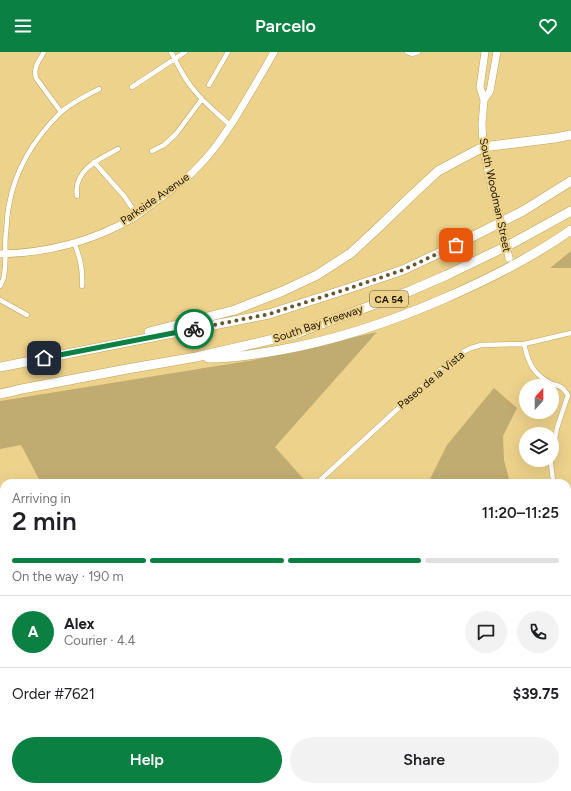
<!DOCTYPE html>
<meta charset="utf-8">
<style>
:root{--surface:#fff;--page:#f2f2f2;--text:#202124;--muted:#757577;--line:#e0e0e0;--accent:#0b8043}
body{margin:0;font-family:Figtree,sans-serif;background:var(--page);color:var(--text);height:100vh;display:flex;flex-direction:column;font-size:15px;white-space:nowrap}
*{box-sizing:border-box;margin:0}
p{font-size:13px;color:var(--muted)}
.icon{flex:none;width:22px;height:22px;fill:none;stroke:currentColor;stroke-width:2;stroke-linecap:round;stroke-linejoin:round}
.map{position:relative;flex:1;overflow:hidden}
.side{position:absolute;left:0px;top:427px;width:571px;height:312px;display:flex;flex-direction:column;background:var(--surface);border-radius:12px 12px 0 0;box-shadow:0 4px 16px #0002}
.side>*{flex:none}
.needle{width:26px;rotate:21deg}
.fabs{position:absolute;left:519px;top:327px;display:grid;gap:8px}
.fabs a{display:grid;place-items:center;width:40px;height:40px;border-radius:50%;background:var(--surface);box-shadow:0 4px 16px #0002;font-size:20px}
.pin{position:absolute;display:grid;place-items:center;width:34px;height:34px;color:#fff;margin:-17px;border-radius:8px;box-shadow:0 2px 6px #0006}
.courier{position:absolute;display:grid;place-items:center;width:40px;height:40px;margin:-20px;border:3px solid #0b8043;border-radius:50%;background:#fff;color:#222;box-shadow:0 1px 5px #0007}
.headline em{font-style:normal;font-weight:600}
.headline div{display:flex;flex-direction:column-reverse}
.headline{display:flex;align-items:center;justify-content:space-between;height:68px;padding:0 12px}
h1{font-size:26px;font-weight:600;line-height:30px}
.bar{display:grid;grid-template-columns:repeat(4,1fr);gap:6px 4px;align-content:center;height:48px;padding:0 12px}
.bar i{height:5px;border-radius:3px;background:var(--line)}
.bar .on{background:var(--accent)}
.bar p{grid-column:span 4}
.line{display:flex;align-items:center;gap:10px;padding:0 12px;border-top:1px solid var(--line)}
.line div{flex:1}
.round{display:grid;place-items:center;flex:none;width:42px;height:42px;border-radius:21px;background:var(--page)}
.action{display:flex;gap:8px;margin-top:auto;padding:8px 12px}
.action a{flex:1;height:46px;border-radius:24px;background:var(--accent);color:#fff;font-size:16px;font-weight:600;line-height:46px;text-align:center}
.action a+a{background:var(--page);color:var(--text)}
header{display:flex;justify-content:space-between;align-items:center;height:52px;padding:0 12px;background:var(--accent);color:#fff;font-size:18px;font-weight:600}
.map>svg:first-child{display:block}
.green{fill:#c0ab71}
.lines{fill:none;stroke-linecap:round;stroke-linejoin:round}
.street-casing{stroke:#bda45d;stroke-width:5.5}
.secondary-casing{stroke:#bda45d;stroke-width:8}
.highway-casing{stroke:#bda45d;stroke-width:10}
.street{stroke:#fff;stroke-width:4.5}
.secondary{stroke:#fff;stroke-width:7}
.highway{stroke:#fff;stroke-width:9}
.secondary-bridge-casing{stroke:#bda45d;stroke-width:8;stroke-linecap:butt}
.secondary-bridge{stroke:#fff;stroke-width:7}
.done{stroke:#675731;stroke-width:4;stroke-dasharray:0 7.2}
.route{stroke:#0b8043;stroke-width:5}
.labels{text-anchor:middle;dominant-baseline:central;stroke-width:4;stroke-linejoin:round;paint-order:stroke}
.shield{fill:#edd28b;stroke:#5d4e2a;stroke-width:1}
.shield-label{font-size:10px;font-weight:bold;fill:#1f1500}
.street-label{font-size:11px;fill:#1f1500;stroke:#edd28b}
</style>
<header><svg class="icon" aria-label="menu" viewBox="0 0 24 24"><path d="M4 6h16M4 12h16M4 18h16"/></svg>Parcelo<svg class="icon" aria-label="heart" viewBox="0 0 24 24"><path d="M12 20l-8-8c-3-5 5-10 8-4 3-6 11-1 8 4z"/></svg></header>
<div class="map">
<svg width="571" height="739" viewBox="0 0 571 739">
<rect width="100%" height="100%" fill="#edd28b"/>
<path class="green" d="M571,199V216H550Z
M377,280L275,395L307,431H41L21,393L0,397V349L254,308Z
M494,336L517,356L503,384L504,408L510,431H428L447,393Z
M567,474H571V556L567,558Z"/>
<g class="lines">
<defs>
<path id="street" d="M44,0C39,9 33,15 36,26L61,60
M171,0C178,13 184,27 194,38C204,51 218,62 230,73
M407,0L412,2L418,0
M209,33L228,0
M132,35L185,0
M152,99L164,93L176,82L202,47
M94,110L124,144L137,163
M77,144C73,118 99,107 118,97
M74,191C80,204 83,219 82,234
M0,234C2,230 4,227 4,223C7,209 4,194 6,180C7,171 7,162 9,153C15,118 35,86 60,61C71,51 86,44 99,37
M0,248L27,263
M524,292C528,310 533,322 550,331C554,333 559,333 562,336C564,337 566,341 568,343L557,376L552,404
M551,408V412L553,428
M317,431L440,318L463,300L471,296L481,293L524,292L571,281
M0,484L4,488
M567,595L571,594
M567,646L571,660
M567,667H571
M475,735L478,739
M171,739L172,735"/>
<path id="secondary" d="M485,0L480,35L484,48L482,72L483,95L492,138L497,155
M484,48L490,39L497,0
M0,202C46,201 93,189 133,166C144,159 154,150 165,143C174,135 185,128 193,120C202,111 211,101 219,90C224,83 229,75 234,68C248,45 261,23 274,0"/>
<path id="highway" d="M149,280L235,258L283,239L317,223L351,201L379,175L407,148L438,119L483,95L555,86L571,83
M208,306C230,307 258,302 280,298C337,288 390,270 443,247C487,228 531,206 571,178
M0,315L269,262L344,238L403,218L456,193L523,159L571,129
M0,342L22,337L127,317L196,305L295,282L410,239L447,223L513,191L571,159"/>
</defs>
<use href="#street" class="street-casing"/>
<use href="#secondary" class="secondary-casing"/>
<use href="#highway" class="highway-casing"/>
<use href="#street" class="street"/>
<use href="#secondary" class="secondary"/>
<use href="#highway" class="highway"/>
<defs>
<path id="secondary-bridge" d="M497,155L509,206"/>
</defs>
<use href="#secondary-bridge" class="secondary-bridge-casing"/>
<use href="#secondary-bridge" class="secondary-bridge"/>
</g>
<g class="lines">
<path class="done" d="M194,277L269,262L344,238L403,218L456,193"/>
<path class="route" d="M44,306L194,277"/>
</g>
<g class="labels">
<rect class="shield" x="370" y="239" width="38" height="16" rx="3"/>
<g class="shield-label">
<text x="389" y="247">CA 54</text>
</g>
<g class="street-label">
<text transform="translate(495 143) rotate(78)">South Woodman Street</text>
<text transform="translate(155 147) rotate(-35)">Parkside Avenue</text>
<text transform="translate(318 272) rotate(-19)">South Bay Freeway</text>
<text transform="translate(431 328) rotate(-40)">Paseo de la Vista</text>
</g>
</g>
</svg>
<div class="fabs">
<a><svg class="needle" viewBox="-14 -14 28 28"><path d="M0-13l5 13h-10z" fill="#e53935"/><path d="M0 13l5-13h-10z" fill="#757577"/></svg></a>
<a><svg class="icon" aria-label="layers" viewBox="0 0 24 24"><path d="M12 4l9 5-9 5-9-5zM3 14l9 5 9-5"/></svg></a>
</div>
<div class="pin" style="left:456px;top:193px;background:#ea580c"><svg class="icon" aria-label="bag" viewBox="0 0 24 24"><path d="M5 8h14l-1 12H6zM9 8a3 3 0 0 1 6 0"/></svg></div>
<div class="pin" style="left:44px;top:306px;background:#1f2937"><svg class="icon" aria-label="home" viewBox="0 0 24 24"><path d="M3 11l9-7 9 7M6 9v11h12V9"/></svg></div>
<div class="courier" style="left:194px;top:277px"><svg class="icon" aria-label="bike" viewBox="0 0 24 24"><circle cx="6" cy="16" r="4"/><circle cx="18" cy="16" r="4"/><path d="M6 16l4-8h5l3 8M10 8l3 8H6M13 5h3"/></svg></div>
<section class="side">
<div class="headline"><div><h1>2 min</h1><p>Arriving in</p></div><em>11:20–11:25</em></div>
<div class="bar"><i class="on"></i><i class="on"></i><i class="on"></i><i></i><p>On the way · 190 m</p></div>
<div class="line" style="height:72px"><b class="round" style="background:var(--accent);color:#fff">A</b><div><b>Alex</b><p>Courier · 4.4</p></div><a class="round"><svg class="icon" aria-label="chat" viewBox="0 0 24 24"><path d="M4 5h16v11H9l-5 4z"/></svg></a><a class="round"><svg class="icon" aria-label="phone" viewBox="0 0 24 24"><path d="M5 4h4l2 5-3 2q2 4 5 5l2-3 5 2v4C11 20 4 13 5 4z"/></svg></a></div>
<div class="line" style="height:52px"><div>Order #7621</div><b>$39.75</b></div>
<div class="action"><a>Help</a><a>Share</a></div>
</section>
</div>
